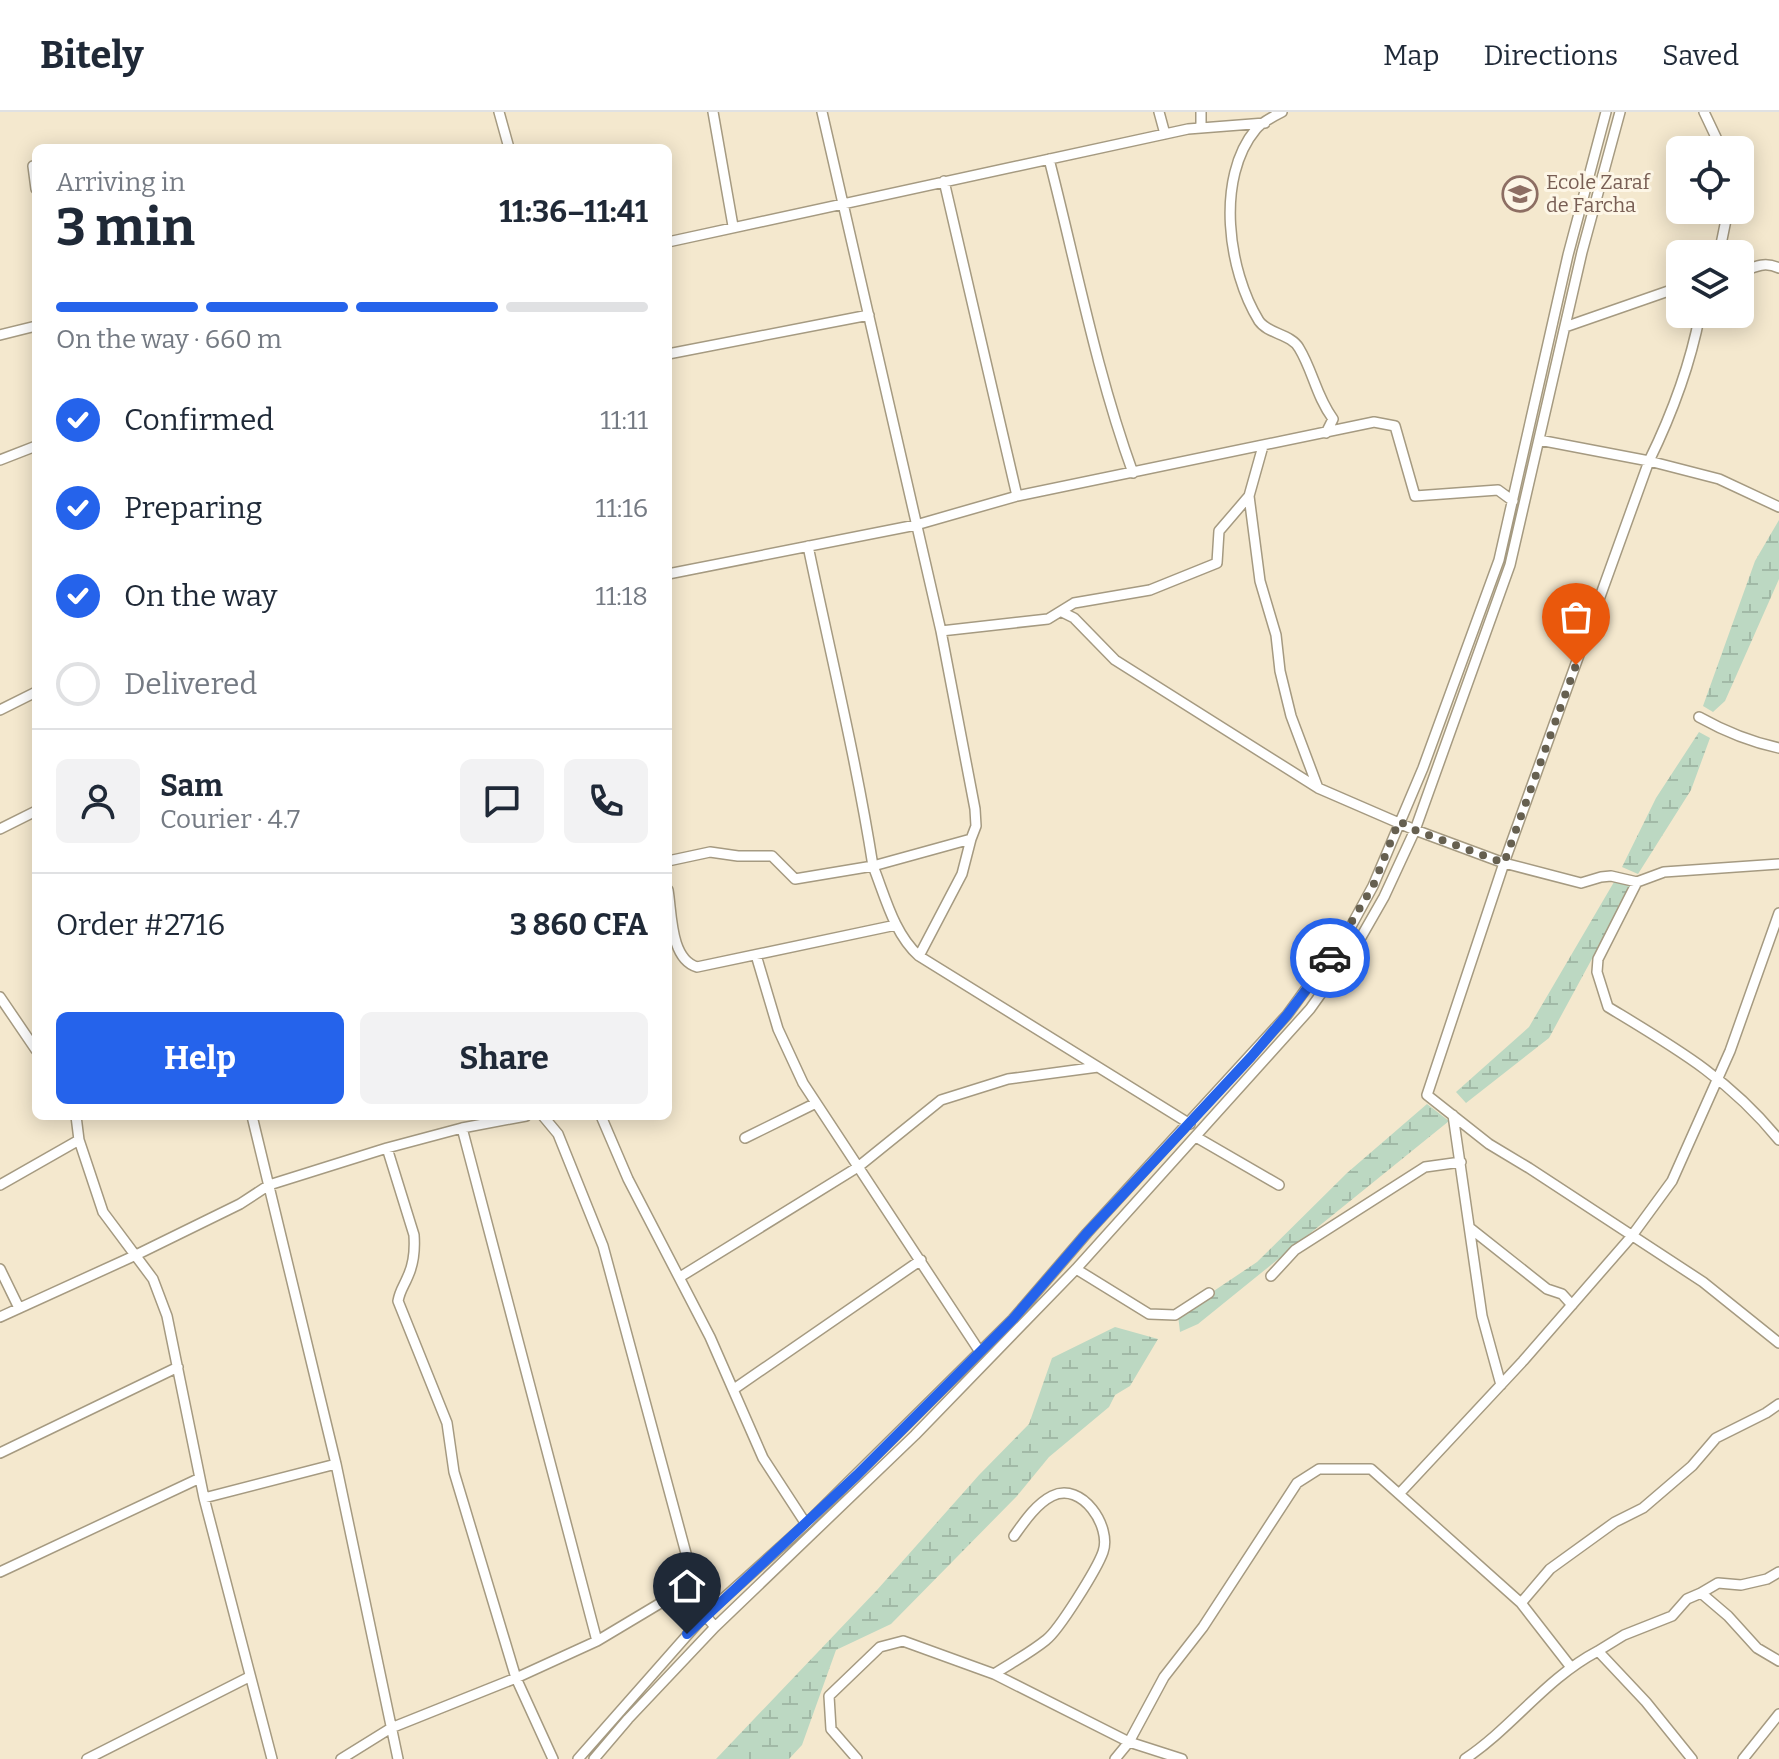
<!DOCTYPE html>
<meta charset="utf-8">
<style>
:root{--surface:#fff;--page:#f2f2f3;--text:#1f2937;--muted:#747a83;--line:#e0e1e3;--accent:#2563eb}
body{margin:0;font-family:Bitter,serif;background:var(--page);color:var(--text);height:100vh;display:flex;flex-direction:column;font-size:30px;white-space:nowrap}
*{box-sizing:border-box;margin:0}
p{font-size:26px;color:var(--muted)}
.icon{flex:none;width:44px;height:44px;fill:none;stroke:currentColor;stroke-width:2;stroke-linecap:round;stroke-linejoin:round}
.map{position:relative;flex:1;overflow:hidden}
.drawer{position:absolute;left:32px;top:32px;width:640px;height:976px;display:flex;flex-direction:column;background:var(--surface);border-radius:12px;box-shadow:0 4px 20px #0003}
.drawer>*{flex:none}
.tools{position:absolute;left:1666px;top:24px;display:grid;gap:16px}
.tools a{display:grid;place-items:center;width:88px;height:88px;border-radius:12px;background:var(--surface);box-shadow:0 4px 20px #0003;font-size:40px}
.pin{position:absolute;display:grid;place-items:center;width:68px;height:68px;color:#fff;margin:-82px -34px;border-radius:50% 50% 50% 0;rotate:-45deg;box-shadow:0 0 8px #0007}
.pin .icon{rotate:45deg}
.courier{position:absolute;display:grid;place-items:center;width:80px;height:80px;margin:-40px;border:6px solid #2563eb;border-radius:50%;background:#fff;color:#222;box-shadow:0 2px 10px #0007}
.overview em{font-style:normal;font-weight:700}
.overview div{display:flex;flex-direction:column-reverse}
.overview{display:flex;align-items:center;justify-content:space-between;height:136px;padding:0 24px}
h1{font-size:52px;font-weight:700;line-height:60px}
.bar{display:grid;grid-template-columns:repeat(4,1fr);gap:12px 8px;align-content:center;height:96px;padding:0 24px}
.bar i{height:10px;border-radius:6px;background:var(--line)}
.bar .selected{background:var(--accent)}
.bar p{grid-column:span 4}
.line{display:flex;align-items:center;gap:20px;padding:0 24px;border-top:2px solid var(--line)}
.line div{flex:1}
.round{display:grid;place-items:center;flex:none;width:84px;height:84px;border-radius:12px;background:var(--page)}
ol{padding:0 24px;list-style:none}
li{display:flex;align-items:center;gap:24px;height:88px}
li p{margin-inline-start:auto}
li .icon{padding:8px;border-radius:50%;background:var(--accent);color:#fff;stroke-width:4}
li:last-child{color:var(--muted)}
li i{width:44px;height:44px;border:4px solid var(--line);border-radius:50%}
.cta{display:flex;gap:16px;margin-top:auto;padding:16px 24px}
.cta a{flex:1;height:92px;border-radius:12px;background:var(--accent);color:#fff;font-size:32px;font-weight:700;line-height:92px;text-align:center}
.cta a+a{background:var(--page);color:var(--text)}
header{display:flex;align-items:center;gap:48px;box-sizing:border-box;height:112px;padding:0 40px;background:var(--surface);border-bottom:2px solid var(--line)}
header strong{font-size:38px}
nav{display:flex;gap:44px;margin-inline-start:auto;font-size:28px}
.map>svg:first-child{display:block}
.wetland{fill:url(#wetland-marsh)}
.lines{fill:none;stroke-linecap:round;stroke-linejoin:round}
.minor-casing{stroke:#a59a81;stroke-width:12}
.minor{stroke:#fff;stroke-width:9}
.done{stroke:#666050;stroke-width:8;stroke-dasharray:0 14.4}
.route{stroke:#2563eb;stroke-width:10}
.labels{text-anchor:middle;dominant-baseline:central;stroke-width:6;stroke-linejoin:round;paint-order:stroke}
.education-label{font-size:20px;fill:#785e54;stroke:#fdf6e6;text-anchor:start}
</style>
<header>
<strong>Bitely</strong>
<nav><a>Map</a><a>Directions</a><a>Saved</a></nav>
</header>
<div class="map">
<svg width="1779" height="1647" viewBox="0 0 1779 1647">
<defs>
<pattern id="wetland-marsh" width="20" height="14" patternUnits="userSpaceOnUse" patternTransform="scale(2)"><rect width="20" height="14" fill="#bcd8c2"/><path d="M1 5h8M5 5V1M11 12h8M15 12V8" fill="none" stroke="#a1b9a6"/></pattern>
</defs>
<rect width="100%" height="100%" fill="#f4e8ce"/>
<path class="wetland" d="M1779,408V467L1725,589L1713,600L1703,594L1755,449Z
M1699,620L1710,626L1691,678L1638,762L1622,755L1656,686Z
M1614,770L1632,773L1549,926L1466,991L1456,980L1529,915Z
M1427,992L1449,1009L1198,1212L1180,1220L1178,1203L1257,1150L1347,1061Z
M1115,1215L1158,1227L1130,1274L1115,1283L1109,1295L1049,1345L1017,1384L891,1512L836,1538L802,1633L789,1647H716L877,1478L979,1363L1029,1312L1052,1246Z"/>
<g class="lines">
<defs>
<path id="minor" d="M499,0L509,36
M713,0L733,114
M822,0L941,519L975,697L976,714L971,727L873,754C885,784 894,822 919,844L1190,1012
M1159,0L1165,22
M1201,0V16
M1282,0C1274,4 1262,10 1256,17C1215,66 1228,159 1259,209C1268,222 1291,222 1299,236C1313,259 1316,284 1333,307L1326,321
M1704,0L1722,38
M1049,47C1076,152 1096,259 1133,361
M33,54L36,77
M944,69L1017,384
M668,130L1188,17L1265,11
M1719,142L1728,98
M1740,161C1754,155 1764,149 1779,156
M1565,215L1680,175
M0,223L36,214
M668,242L869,203
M1539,328L1649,349C1672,302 1690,254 1700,202
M1263,334L1249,384L1260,469L1276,523L1280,559L1291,604L1318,676
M0,348L36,334
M1779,395L1719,367L1649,349L1504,751L1427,983L1489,1032L1529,1056L1703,1170L1779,1231
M668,462L916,413L1017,384L1374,310L1395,314L1415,384L1498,378L1513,389
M1062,500L1074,506L1115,548L1318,676L1415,718L1504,751L1581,771L1601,765L1611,764L1637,770L1664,760L1779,752
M941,519L1048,507L1074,491L1150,478L1217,451L1219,419L1249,384
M0,598L36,580
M1699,605C1724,619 1751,630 1779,636
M0,717L36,699
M668,749L710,740L738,744H772L795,767L873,754C856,646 830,540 808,434
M1637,770L1598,847L1597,860L1608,895C1674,935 1729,966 1779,1028
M668,778C672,801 670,847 697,855L896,813
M756,843L778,917L803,971L980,1240
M919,844L962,762L971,727
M0,885L36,938
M1453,1003L1482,1204L1501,1273
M76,1004L79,1028L103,1100L153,1167L167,1204L204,1386L272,1647
M252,1004L336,1352L398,1647
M543,1004L558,1022L603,1134L694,1471L705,1503L715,1515
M601,1004L628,1067L710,1225L763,1346L806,1412
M462,1016L597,1529
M1196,1025L1279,1073
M745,1026L816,991
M387,1036L414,1123C415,1137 414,1151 408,1164C404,1174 400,1178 398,1189L447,1311L454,1360L516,1566L553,1647
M0,1073L79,1028
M1470,1116L1547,1177L1562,1182L1572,1193
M0,1157L19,1196
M1076,1157L1149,1202L1175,1203L1209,1181
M1271,1164L1295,1138L1425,1055L1461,1050
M680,1165L858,1055L941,988L1008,967L1098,955
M0,1205L136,1143L240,1092L269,1073L387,1036L462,1016L526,1004
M734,1277L921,1148
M0,1341L178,1255
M1399,1382L1523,1249L1631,1125L1672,1069L1730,939L1779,801
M204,1386L336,1352
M0,1460L200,1366
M1701,1481L1718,1471L1741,1473L1767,1467L1779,1460
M1570,1554L1521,1491L1550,1457L1615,1410L1643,1396L1692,1354L1716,1326L1766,1301L1779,1292
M994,1562C1011,1551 1030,1541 1046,1528C1059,1518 1097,1457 1103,1440C1112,1415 1082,1369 1052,1384C1036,1392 1024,1410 1014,1424
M87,1647L249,1565
M341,1647L391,1616L516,1566L597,1529L694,1471
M578,1647L705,1503L806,1412L1013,1207L1087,1121L1287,903L1349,818L1373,774L1423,656L1499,448L1568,143L1606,0
M594,1647L628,1607L715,1515L915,1323L1076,1157L1310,897L1360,827L1384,785L1415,718L1510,453L1582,140L1620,0
M857,1647L831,1617L829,1584L880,1535L903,1529L994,1562L1129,1630L1182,1647
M1115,1647L1129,1630L1164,1565L1203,1515L1297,1371L1319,1357H1371L1521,1491
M1465,1647C1514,1614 1545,1567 1598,1539
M1692,1647L1646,1590L1598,1539L1624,1523L1672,1504L1687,1487L1701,1481L1728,1504L1757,1536L1779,1549
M1743,1647L1779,1602"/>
</defs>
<use href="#minor" class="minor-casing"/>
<use href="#minor" class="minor"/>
</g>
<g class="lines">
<path class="done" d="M1330,846L1373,774L1399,709L1415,718L1504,751L1576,553"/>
<path class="route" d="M687,1522L857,1363L1013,1207L1087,1121L1251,945L1287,903L1330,846"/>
</g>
<defs>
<symbol id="school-ring" viewBox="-11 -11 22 22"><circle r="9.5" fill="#fdf6e6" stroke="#8d6e63" stroke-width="1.5"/><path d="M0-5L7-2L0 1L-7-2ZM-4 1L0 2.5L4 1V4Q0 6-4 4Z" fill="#8d6e63"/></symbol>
</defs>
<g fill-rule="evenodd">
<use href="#school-ring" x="1500" y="62" width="40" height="40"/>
</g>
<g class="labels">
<g class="education-label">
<text x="1546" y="70">Ecole Zaraf<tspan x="1546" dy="23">de Farcha</tspan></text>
</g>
</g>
</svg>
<div class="tools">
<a><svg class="icon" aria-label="locate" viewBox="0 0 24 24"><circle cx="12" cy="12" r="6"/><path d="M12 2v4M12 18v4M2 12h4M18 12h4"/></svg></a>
<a><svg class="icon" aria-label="layers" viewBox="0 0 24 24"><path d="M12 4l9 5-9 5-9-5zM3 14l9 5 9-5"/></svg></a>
</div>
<div class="pin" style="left:1576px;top:553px;background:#ea580c"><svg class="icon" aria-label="bag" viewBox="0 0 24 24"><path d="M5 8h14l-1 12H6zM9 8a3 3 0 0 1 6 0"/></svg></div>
<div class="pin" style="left:687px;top:1522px;background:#1f2937"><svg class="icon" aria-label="home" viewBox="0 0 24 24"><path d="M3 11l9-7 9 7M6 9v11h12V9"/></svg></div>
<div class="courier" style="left:1330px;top:846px"><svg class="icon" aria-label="car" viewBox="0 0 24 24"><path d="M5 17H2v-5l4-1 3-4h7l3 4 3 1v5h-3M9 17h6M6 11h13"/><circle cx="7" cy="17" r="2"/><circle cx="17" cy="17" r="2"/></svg></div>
<section class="drawer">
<div class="overview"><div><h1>3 min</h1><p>Arriving in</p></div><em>11:36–11:41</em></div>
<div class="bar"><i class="selected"></i><i class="selected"></i><i class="selected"></i><i></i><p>On the way · 660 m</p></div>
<ol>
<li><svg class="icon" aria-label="check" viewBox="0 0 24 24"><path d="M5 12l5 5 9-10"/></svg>Confirmed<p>11:11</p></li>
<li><svg class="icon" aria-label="check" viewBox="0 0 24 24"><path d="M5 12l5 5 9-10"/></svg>Preparing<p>11:16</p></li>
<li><svg class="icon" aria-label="check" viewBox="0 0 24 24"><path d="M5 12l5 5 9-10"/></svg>On the way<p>11:18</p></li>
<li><i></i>Delivered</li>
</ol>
<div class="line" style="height:144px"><a class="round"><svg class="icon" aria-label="person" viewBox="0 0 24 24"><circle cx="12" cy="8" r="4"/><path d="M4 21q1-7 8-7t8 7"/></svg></a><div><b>Sam</b><p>Courier · 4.7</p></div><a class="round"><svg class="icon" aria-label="chat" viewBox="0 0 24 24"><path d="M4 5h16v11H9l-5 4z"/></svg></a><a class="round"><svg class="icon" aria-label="phone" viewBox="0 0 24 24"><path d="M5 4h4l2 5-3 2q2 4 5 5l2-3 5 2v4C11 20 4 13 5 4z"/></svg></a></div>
<div class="line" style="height:104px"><div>Order #2716</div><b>3 860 CFA</b></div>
<div class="cta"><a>Help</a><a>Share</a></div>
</section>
</div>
